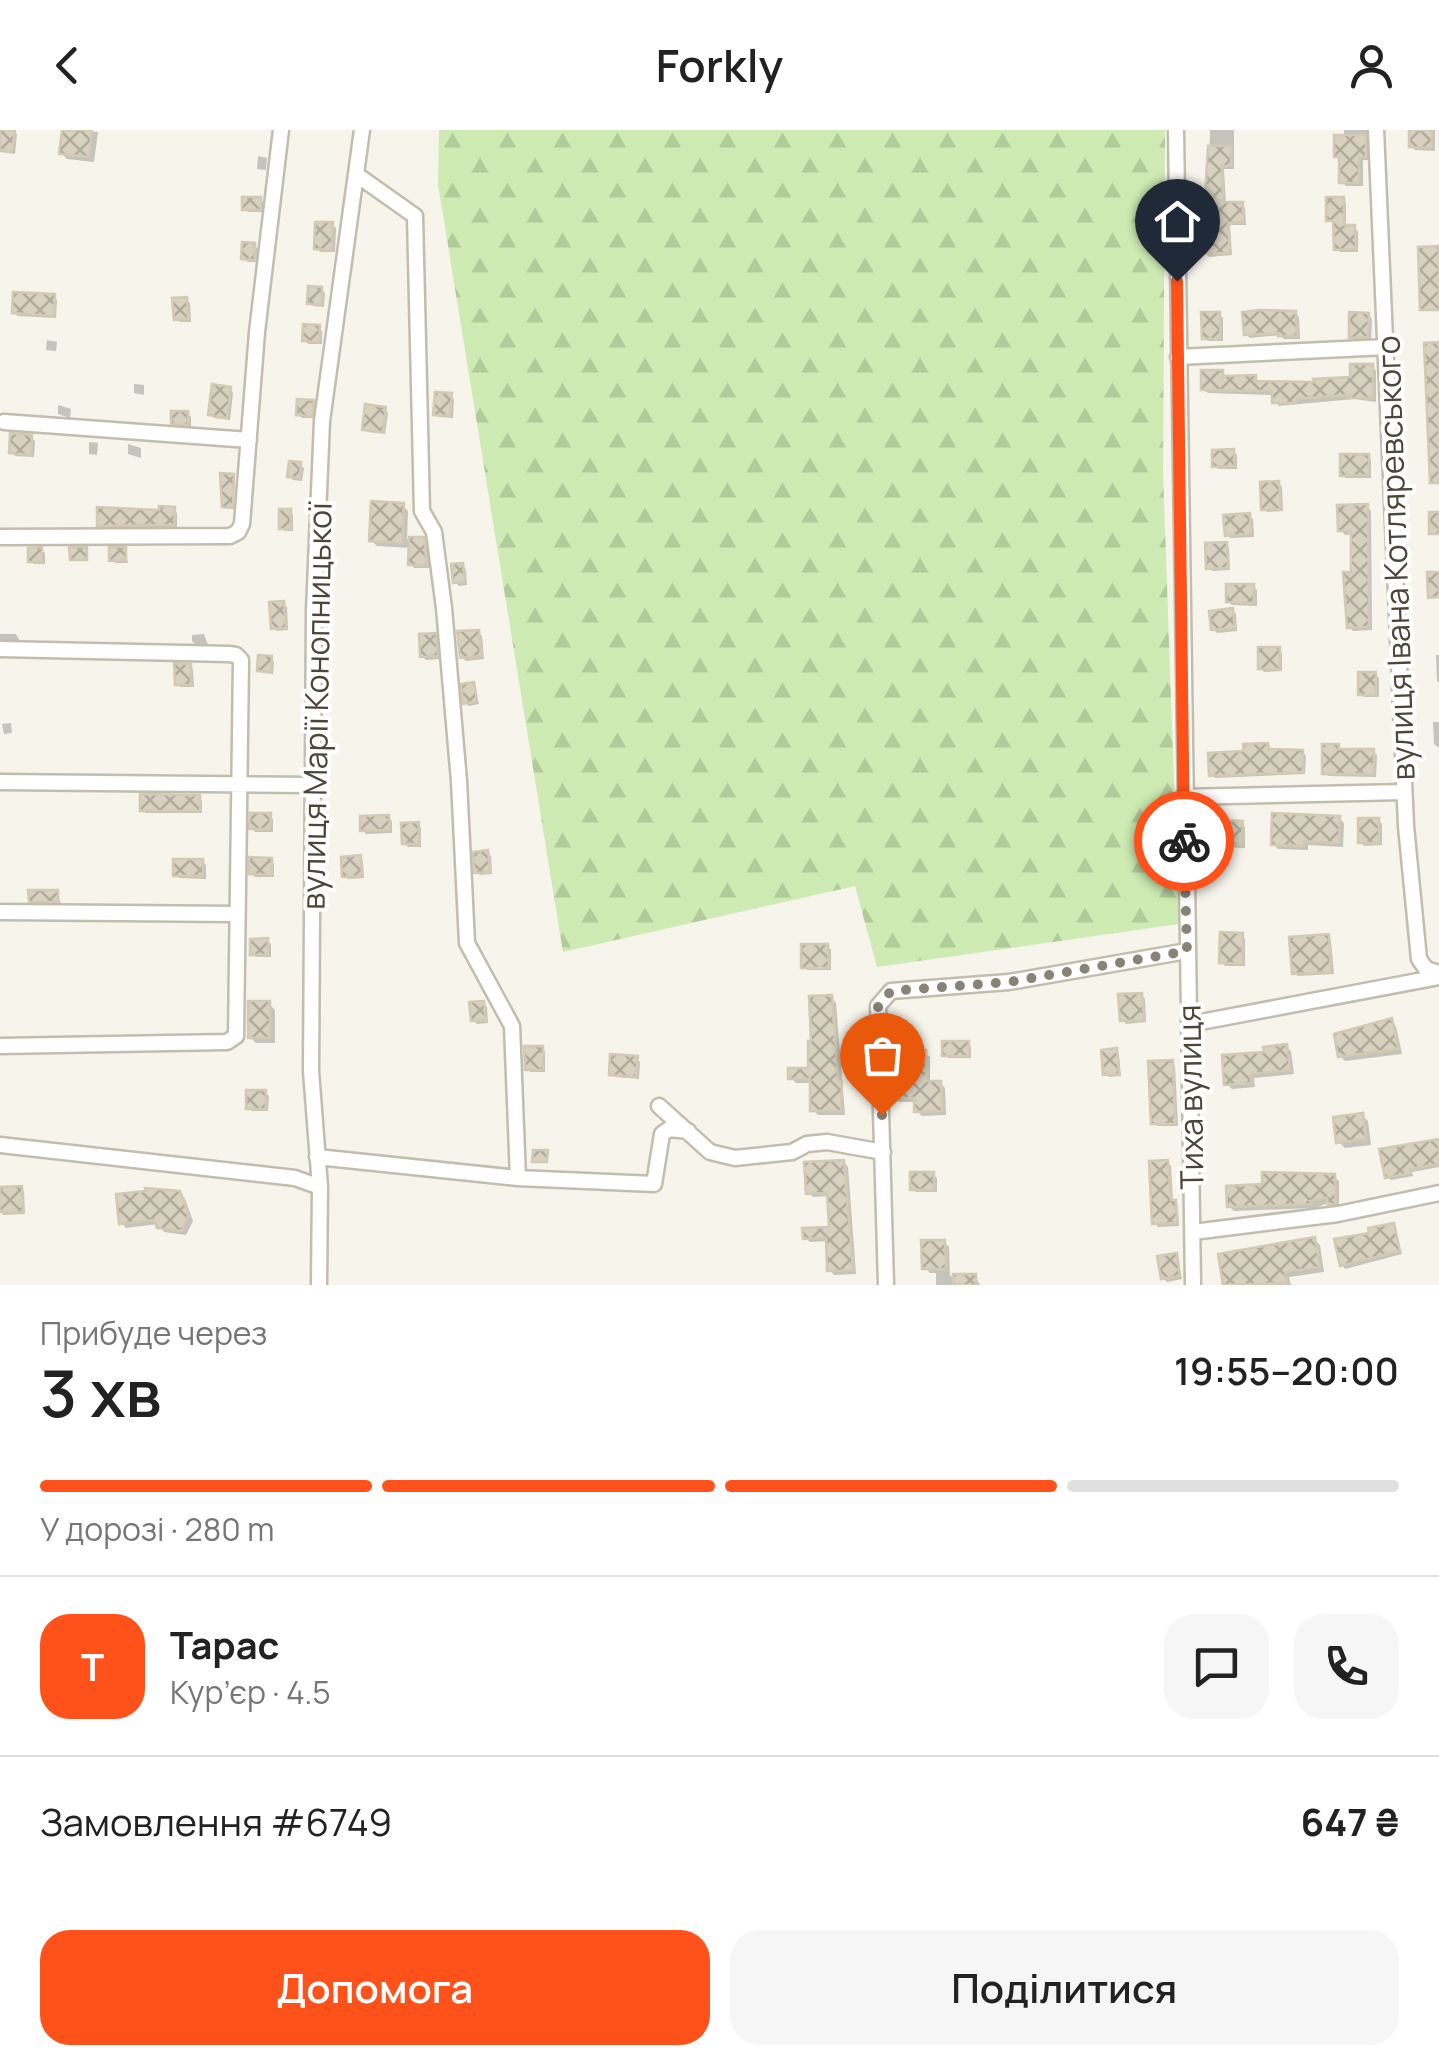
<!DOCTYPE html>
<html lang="uk">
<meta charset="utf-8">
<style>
:root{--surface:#fff;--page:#f6f6f6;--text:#222;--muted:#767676;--line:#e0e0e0;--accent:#ff521a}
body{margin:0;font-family:Manrope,sans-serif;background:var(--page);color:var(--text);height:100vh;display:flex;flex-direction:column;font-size:38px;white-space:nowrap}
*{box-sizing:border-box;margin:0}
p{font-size:32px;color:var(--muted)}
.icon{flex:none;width:55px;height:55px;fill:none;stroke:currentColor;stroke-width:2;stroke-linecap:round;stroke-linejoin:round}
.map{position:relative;height:1155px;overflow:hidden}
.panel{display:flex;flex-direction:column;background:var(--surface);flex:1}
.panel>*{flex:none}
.pin{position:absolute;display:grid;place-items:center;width:85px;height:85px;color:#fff;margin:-102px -42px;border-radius:50% 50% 50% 0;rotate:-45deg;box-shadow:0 0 10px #0007}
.pin .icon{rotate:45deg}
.courier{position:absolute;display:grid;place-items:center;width:100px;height:100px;margin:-50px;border:8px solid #ff521a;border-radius:50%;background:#fff;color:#222;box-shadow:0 2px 12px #0007}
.head em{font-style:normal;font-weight:600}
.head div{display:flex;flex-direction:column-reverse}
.head{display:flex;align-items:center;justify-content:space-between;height:170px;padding:0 40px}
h1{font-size:65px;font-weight:600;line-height:75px}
.bar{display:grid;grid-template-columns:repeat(4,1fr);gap:15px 10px;align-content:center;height:120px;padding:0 40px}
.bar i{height:12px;border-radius:8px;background:var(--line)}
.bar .current{background:var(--accent)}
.bar p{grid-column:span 4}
.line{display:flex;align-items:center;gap:25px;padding:0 40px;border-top:2px solid var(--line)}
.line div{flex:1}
.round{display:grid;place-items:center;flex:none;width:105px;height:105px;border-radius:30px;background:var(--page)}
.button{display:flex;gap:20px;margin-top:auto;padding:20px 40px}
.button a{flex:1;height:115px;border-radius:30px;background:var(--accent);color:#fff;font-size:40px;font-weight:600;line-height:115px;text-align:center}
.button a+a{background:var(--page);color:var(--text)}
header{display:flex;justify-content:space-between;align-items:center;height:130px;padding:0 40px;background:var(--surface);font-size:45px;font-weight:600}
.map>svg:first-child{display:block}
.forest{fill:url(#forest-firs)}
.shadow{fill:#0003}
.building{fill:url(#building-cross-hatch);stroke:#d4cab3;stroke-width:2.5}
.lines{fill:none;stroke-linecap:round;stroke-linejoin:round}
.minor-casing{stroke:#c2bdad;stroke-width:19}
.minor{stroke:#fff;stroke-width:14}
.done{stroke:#878377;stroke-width:10;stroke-dasharray:0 18}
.route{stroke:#ff521a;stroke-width:12}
.labels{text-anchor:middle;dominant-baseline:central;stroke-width:8;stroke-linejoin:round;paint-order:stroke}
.street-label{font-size:32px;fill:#4b4638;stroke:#fff}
</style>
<header><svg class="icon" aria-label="back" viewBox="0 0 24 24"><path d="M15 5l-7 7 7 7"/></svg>Forkly<svg class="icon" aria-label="person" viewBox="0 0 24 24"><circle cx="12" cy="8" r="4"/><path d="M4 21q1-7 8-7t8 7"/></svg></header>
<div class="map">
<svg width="1439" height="1155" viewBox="0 0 1439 1155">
<defs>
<pattern id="forest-firs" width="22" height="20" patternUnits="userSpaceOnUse" patternTransform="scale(2.5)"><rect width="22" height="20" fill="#cdebb3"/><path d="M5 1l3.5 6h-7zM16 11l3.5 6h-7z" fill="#b2cb9b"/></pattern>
<pattern id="building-cross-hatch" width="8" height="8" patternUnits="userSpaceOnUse" patternTransform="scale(2.5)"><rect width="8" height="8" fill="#d8d1c0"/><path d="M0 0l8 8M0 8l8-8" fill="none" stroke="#b1ab9d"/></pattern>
</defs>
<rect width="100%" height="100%" fill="#f6f4eb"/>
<path class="forest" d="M439,0H1165L1163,343L1179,794L877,837L855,756L563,822L438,54Z"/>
<path class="shadow" d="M0,0L14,1L17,4L15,24L0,22Z
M64,0L98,2L94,32L67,29L61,23Z
M1210,0H1238H1234V39H1224L1226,75L1242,74L1245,78L1246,95H1230L1232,125L1209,127L1206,123L1216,107L1215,68L1208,65Z
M1344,0H1371L1370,30H1363V56H1346L1342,52V31L1337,26L1344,8Z
M1412,0H1435V21L1415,20L1411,16Z
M258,26L267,28L266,40L257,39Z
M1343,69L1346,73V97L1358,101V122H1340L1337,119L1336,93L1328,90Z
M260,70L264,73L263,82H248L245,79Z
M332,95L336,98L335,122H320L317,118Z
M254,115L258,119L257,132H248L244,128Z
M321,159L325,163L324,177L313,176L310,173Z
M53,166L57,170L56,188L18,186L14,182Z
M186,170L190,173L191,192H180L176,189Z
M1295,184L1299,187L1300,209H1284L1280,205L1250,208L1246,204Z
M1219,185L1223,188V211H1208L1204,208Z
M1368,185L1372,189L1371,210L1355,211L1351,207Z
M319,197L322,201V214H308L305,210Z
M47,210L57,212L56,221L46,220Z
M1372,236L1376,241V272L1354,269L1279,276L1275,272V265L1208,263L1203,259L1222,242L1226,246L1255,248L1261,254L1316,255L1352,250Z
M134,254L144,255V265L134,263Z
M230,259L233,263L230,290L214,288L210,284Z
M450,265L454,269L453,288L439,287L436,284Z
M312,273L316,276L315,288H302L299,284Z
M58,275L71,279L70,288L58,284Z
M385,279L388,283L385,304L368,302L364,299Z
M187,283L191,287V297L177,296L174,293Z
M31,307L35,311L34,327L15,326L12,322Z
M89,312L98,313L97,325L89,324Z
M128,314L141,318V328L128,324Z
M1234,322L1237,325V339H1218L1214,336Z
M1368,326L1371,330V348H1346L1342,345Z
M300,335L304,338L302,351L293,350L290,346Z
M1278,354L1282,357L1283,381L1267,382L1264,379Z
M402,375L408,381L407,409H423L426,413L430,438H414L411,434V418L377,416L371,410Z
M1367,377L1371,381L1372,500L1353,501L1349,496L1354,404L1345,405L1341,400Z
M174,379L177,383V398H103L99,395Z
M290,381L293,385V401H285L281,398Z
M1249,386L1253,389L1254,407L1230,408L1227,404Z
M1226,415L1229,418L1230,440L1212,441L1208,437Z
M41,420L45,423V434H34L30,430Z
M125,420L128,433H115L112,430Z
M462,436L466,439L467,455L459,456L455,452Z
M1253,456L1257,460V476L1232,475L1228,471Z
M283,474L287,477L288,500L277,501L273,498Z
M1232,481L1236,484L1237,501L1217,503L1213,499Z
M478,502L482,506L484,529L466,531L462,527Z
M0,504H16L19,510L0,512Z
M204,504L208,515H196L192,511V505Z
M435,506L438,509L440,529L426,530L422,526Z
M1279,520L1282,523V541L1264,542L1260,538Z
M1436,525H1439V553L1437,551Z
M271,529L274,532L273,544L263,543L259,540Z
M190,536L193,540L194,557H180L177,554Z
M1375,544L1379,548V567H1364L1361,564Z
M473,555L479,574L469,576L465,573Z
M1433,592H1439V618L1434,614Z
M11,593L12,603L4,604L2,594Z
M1267,616L1271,619L1302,622L1306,626L1305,644L1215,648L1212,644L1246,623Z
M1338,617L1343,621L1373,622L1377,625L1376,647L1328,646L1325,643Z
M199,667L202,671V683H146L142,680Z
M269,686L273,689V702H255L252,698Z
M388,688L392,691V703L366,704L363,700Z
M1339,688L1344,693L1343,717L1308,715V720L1278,719L1273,714Z
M1378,690L1382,694V715L1364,716L1361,712Z
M1242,693L1245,697V718L1218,717L1215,714Z
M418,695L421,698V717H408L404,713Z
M487,723L491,726L492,744L480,745L477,742Z
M360,728L363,732L364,748L348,749L344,746Z
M271,730L274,734V747H255L251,743Z
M202,731L206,735V749L179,748L176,745Z
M57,762L61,774H35L31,771Z
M1242,805L1245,809V836H1225L1222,832Z
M1328,807L1331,811L1334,844L1298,846L1294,843Z
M267,811L271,814V827H256L253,824Z
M827,816L831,820V840H807L804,837Z
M1141,865L1145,869L1146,892L1126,894L1123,890Z
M831,868L836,873L845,985H818L813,980V953H796L791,948L811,940Z
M483,873L487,877L488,893L477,894L473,890Z
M269,874L275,880V913H256L250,907Z
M1391,891L1396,896L1402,924L1345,931L1340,926Z
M968,914L971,917V928H948L945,925Z
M1286,917L1291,921L1294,944L1254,948L1255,957L1232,959L1227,954Z
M542,919L545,922V942H531L527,939Z
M1116,921L1119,924L1121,946L1109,947L1105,944Z
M925,923L930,927V954L940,953L945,958L946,985L922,986L917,981V972H899L894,968Z
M636,929L640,932L639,949L615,947L611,944Z
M1172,933L1175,936L1178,996H1157L1153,993Z
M265,963L269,966L268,981H252L248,978Z
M1362,985L1368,991L1371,1015L1345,1018L1339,1012Z
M1439,1011V1037L1412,1042L1413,1046L1391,1050L1387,1047Z
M844,1032L848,1037L856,1144L834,1145L830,1140L829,1111L810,1112L805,1108L832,1099L830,1066L813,1067L809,1063Z
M1167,1032L1171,1036L1173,1072L1178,1076L1179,1096L1158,1097L1155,1093Z
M933,1044L937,1048V1062H916L912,1058Z
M1334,1047L1339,1051V1078L1329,1073L1314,1078L1234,1081L1229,1076Z
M0,1059H21L24,1062L25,1084L3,1085Z
M179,1063L185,1069L193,1091L186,1105L164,1102L158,1094L126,1098L121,1092Z
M1393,1095L1402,1124L1345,1139L1342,1135L1372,1105Z
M1315,1110L1320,1115L1324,1142L1289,1147L1291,1155H1225L1221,1126Z
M944,1112L949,1117L950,1146H975L980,1155H936V1143H930L925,1138Z
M1176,1126L1182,1149L1167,1152L1163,1148Z"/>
<path class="building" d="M0,0H15L12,22L0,20Z
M62,0H92L89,27L59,24Z
M1409,0H1432L1431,18L1409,17Z
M1334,5H1366V27H1359V53H1339V27H1334Z
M1208,16H1231V36H1222L1223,72H1243V92L1228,93L1230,123L1203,124L1202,106L1214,105L1213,65L1205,66Z
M242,67H261V80H242Z
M1326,67H1344V95H1355L1356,119L1334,120L1333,91H1326Z
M315,92H333L332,120L314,119Z
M242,112L255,113V130L241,129Z
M1439,116V180H1420L1418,117Z
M308,156L322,157V174H307Z
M13,162L55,164L54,186L12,183Z
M187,167L188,189L174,190L172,168Z
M1259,180L1296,181L1297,206H1278V203L1244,205L1242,182Z
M1201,182H1220V209H1202Z
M1349,182L1369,183L1368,207L1349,208Z
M303,194L320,195L319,212L302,211Z
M1439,212V353H1430L1424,213Z
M1350,234H1373V268H1349L1350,265L1296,269V273H1272V261L1201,260V240H1223V246L1256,245V251L1314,252L1313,249L1350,247Z
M212,254L231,257L227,288L208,285Z
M435,262L452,263L450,286L433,285Z
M297,269L314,270L312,286L296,285Z
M365,274L386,277L383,302L362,300Z
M171,281H188V295L171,294Z
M10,303L32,305L31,325L9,323Z
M1234,319L1235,336L1212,337V320Z
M1340,324H1369V345L1340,346Z
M289,331L301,332L300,348L287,347Z
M220,343L234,344L233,378L222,377Z
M1279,351L1281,379L1261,380L1260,352Z
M371,371L404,373L402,413L369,411Z
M1368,374L1369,497L1347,498L1343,442H1351V401H1338L1337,375Z
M159,376L175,377L174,395L97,396V377L159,380Z
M279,379H291V399H279Z
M1429,382H1439V404H1429Z
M1250,383L1251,404L1225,406L1223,385Z
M409,407H424L427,435H408Z
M1227,412L1228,438L1206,439L1205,413Z
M42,417V432H28V418Z
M69,417H87V430H70Z
M109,417H126V430L109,431Z
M463,433L465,452L453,453L451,434Z
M1427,442H1439V467L1428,468Z
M1226,454H1254V473L1226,472Z
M284,471L286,498L271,499L269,472Z
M1233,478L1235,498L1211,500L1209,481Z
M479,500L481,526L460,528L457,501Z
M436,503L438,526L420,527L419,504Z
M1258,517H1280V539H1258Z
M258,525L272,526L271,542L257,541Z
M174,533L191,534V555H175Z
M1358,542H1376V565H1358Z
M474,552L477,571L463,574L461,554Z
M1268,613L1269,619L1303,620V642L1209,646L1208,623L1243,621V614Z
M1322,614H1339V619H1374V644H1322Z
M140,664L200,665V681H140Z
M250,683H271L270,699H249Z
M1272,683L1340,686L1339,713L1304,711V716L1271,715Z
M389,685L390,700L360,701V686Z
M1358,688H1379V713H1358Z
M1213,690L1243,691L1242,715H1212Z
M419,692V714H402L401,693Z
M488,720L490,742L474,743L473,722Z
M361,725L362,746L342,747L341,727Z
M249,727L272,728V745L249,744Z
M173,729H203V746H173Z
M28,760H58V772H29Z
M1220,802L1243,803L1242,834L1219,833Z
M1329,804L1331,842L1292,844L1289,807Z
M268,808V825H250V809Z
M801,814H828L829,838H801Z
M1142,863L1144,890L1120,891L1118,864Z
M832,865L838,951H842L841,981H810V949H788V938H808V911H811L809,866Z
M248,871H270V908H248Z
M484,871L486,890L471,891L469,872Z
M1392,888L1398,919L1338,927L1334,904Z
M942,911H969V926H942Z
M1287,914L1290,940L1251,944V953L1224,955L1222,925L1264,922L1263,917Z
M524,916H543V940H525Z
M1117,918L1119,944L1103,945L1101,920Z
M926,920V951H941L942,981L914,982V968L891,969V955H899V921Z
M610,924L638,926L636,947L609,945Z
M1173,930L1175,994H1151L1148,931Z
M246,960H266V979H246Z
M1363,983L1366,1009L1336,1013L1333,987Z
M1439,1009V1034L1410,1039L1411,1043L1385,1048L1379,1019Z
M533,1020H548L547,1032H532Z
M844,1030L853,1140L827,1141L826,1108L803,1109L802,1098L829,1097L827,1063L806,1064L804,1032Z
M1168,1030L1171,1070H1176L1177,1093L1152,1094L1149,1031Z
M910,1042H934V1060H910Z
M1262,1042L1335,1044L1336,1074L1328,1075L1327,1068L1310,1071L1311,1074L1227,1077L1226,1056L1262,1054Z
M22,1056L23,1082H0V1057Z
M145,1058L180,1061L189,1084L181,1101L157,1098L154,1090L119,1094L116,1064L146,1061Z
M1394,1093L1400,1121L1340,1136L1334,1109L1369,1103L1368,1098Z
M1315,1107L1320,1137L1285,1142L1287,1153L1223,1155L1218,1124Z
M921,1110H945L946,1139H922Z
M1177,1123L1180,1146L1161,1149L1157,1126Z
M953,1144H976V1155H953Z"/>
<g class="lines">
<defs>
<path id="minor" d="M1176,0L1193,1155
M1376,0L1406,696L1419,829L1426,839L1439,843
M357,45L415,86L422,381L434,402L444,478L459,651L467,813L512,896L518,1048L654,1054L662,1004L669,999L688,1001
M1178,227L1387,217
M4,292L249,310
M0,407L230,406L238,402L242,394L257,202L281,0
M0,519L229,524L236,525L241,530L236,906L227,912L0,916
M0,652L312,655
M1183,667L1404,662
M0,782L237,784
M1190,894L1439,847
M659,976L710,1022L735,1028L792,1022L807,1014L827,1012L883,1022
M0,1015L295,1048L320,1057
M317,1027L518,1048
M1193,1102L1338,1084L1439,1063
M319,1155L320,1057L311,941L314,481L322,291L362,0
M886,1155L878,876L891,861L1009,852L1187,821"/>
</defs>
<use href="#minor" class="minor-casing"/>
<use href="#minor" class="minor"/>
</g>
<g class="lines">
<path class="done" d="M882,985L878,876L891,861L1009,852L1187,821L1184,711"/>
<path class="route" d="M1177,151L1184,711"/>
</g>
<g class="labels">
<g class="street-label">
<text transform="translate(1395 428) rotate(-92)">вулиця Івана Котляревського</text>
<text transform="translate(316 576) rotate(-89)">вулиця Марії Конопницької</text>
<text transform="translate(1190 967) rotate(-91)">Тиха вулиця</text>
</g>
</g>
</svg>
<div class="pin" style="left:882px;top:985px;background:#ea580c"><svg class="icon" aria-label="bag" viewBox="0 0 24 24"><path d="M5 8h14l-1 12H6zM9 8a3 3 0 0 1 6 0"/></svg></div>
<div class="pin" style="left:1177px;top:151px;background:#1f2937"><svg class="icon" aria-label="home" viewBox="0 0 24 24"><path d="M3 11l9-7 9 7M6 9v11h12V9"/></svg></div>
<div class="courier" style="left:1184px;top:711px"><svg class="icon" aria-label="bike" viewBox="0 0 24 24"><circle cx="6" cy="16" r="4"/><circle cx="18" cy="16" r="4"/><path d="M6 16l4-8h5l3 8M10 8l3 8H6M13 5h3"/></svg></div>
</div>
<section class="panel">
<div class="head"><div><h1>3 хв</h1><p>Прибуде через</p></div><em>19:55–20:00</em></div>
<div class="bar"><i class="current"></i><i class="current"></i><i class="current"></i><i></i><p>У дорозі · 280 m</p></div>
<div class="line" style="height:180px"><b class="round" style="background:var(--accent);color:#fff">Т</b><div><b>Тарас</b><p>Кур’єр · 4.5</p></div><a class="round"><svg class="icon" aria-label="chat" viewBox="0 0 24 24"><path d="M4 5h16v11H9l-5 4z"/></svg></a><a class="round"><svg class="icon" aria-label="phone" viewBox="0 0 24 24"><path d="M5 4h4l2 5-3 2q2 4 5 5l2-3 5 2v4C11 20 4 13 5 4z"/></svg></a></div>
<div class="line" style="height:130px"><div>Замовлення #6749</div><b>647 ₴</b></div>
<div class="button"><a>Допомога</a><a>Поділитися</a></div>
</section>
